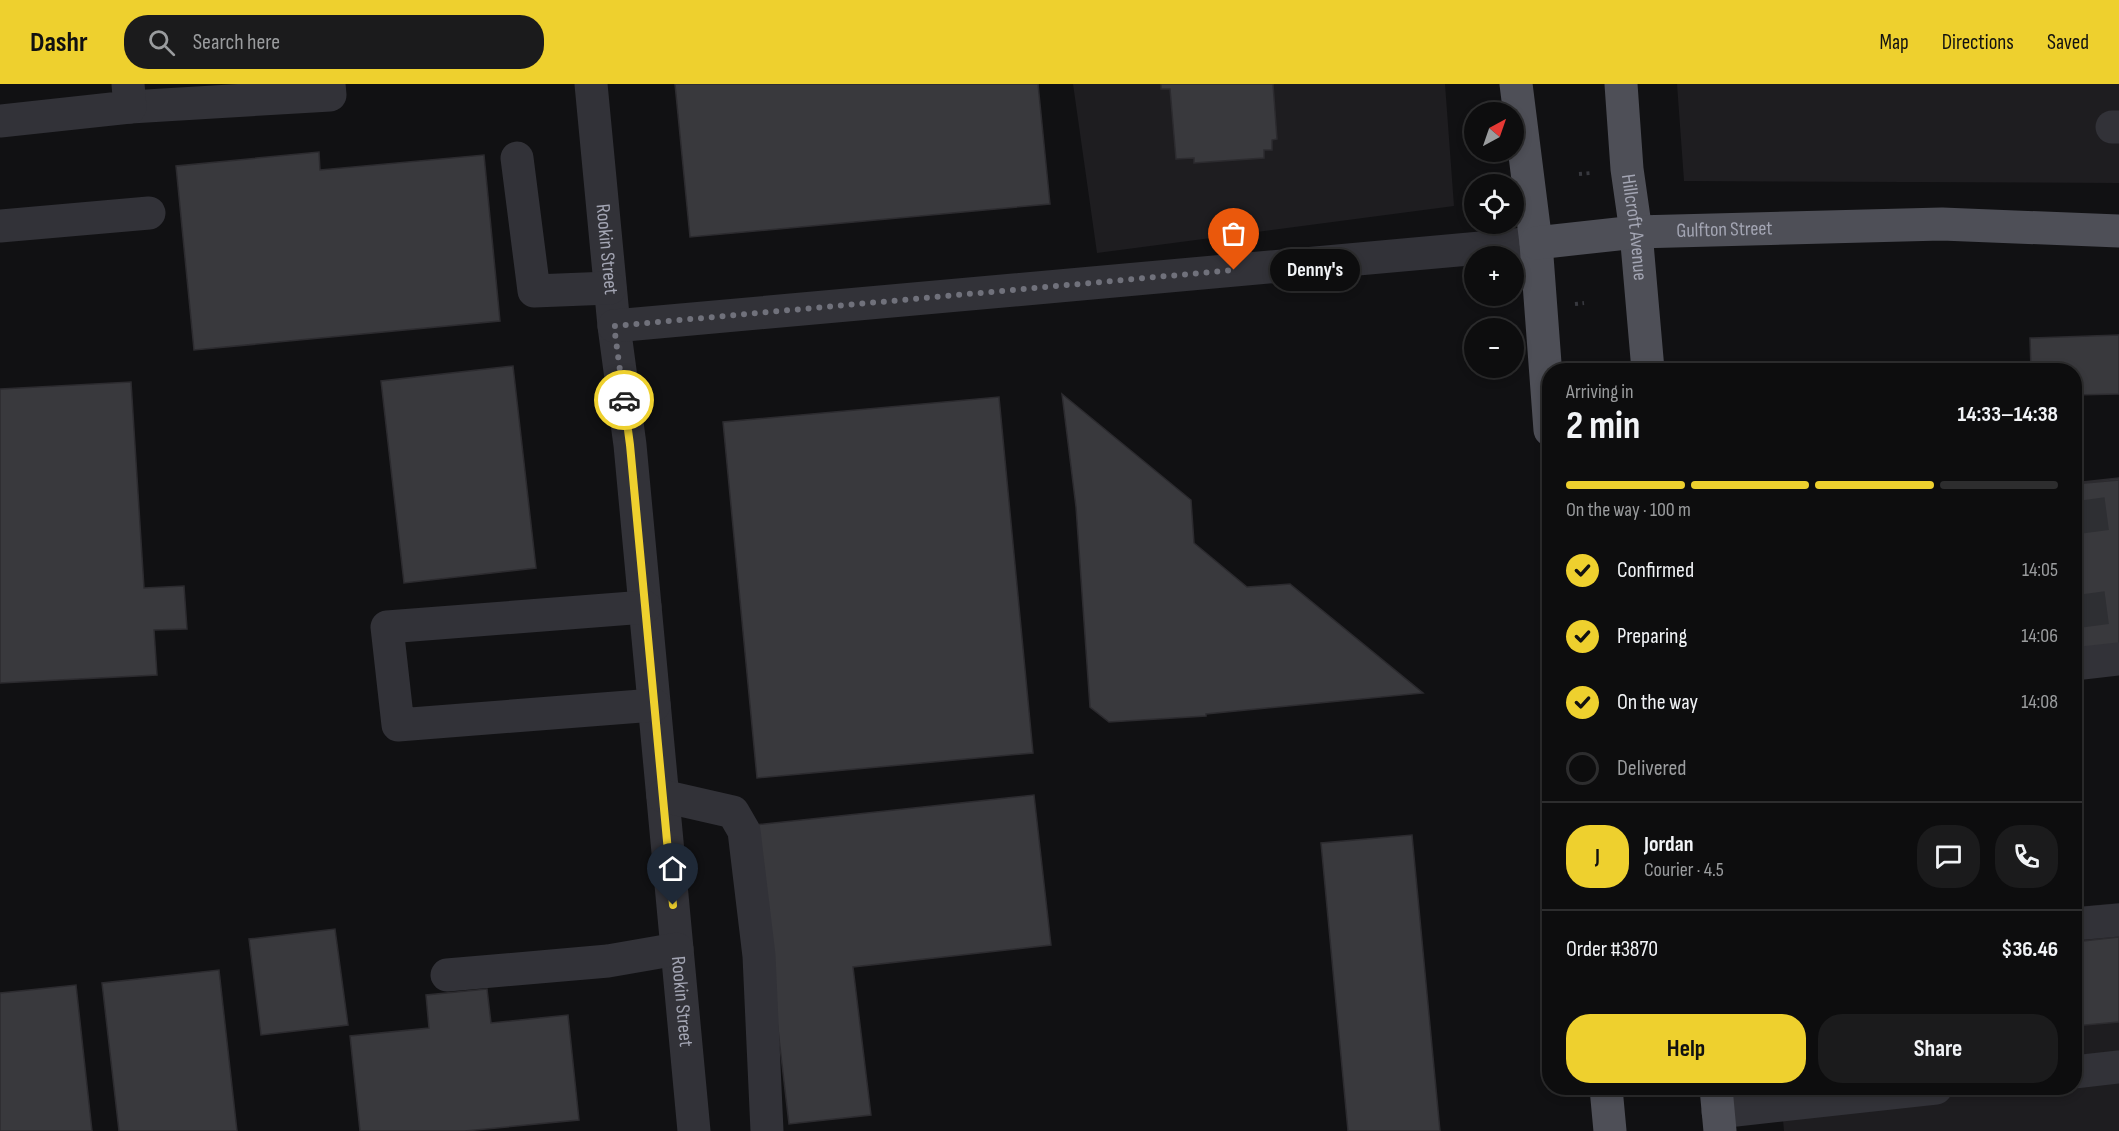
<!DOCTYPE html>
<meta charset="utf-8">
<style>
:root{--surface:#0d0d0e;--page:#1b1b1c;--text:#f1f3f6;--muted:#9a9c9e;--line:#2d2d2e;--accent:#eed02e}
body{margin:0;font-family:"Sofia Sans Condensed",sans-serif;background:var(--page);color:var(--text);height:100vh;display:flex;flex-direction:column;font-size:22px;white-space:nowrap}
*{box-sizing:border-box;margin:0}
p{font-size:20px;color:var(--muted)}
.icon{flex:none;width:33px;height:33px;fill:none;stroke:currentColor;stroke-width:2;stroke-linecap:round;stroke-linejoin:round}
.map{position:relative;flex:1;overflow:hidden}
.details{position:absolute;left:1542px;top:279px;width:540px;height:732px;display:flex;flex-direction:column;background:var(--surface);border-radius:24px;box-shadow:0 3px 9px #0003,0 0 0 2px var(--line)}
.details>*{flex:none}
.needle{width:39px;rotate:40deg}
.controls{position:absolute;left:1464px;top:18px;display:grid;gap:12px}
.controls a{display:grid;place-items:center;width:60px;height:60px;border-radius:50%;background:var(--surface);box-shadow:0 3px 9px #0003,0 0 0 2px var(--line);font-size:30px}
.pin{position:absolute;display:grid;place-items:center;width:51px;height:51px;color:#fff;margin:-62px -26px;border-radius:50% 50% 50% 0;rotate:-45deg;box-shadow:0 0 6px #0007}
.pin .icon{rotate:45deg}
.courier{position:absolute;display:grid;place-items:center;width:60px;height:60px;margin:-30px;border:4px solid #eed02e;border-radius:50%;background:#fff;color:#222;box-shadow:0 2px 8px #0007}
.bubble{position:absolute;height:42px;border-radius:21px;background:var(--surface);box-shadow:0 3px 9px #0003,0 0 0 2px var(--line);font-size:20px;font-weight:700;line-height:42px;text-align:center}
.summary em{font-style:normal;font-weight:700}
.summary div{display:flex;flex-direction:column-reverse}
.summary{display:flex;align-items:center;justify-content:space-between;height:102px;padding:0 24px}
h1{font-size:39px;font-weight:700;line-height:45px}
.bar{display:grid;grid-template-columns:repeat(4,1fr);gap:9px 6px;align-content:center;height:72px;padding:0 24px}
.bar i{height:8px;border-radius:4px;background:var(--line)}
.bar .selected{background:var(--accent)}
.bar p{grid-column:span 4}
.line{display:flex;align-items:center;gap:15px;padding:0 24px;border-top:2px solid var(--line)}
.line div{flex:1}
.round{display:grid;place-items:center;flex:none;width:63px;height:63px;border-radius:24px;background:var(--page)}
ol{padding:0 24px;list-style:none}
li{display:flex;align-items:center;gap:18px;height:66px}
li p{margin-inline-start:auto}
li .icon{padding:6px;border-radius:50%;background:var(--accent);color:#111;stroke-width:4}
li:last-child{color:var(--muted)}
li i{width:33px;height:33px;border:3px solid var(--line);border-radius:50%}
.cta{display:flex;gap:12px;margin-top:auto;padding:12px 24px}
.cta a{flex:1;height:69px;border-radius:24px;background:var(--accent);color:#111;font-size:24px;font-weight:700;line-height:69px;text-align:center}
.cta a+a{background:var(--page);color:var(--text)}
header{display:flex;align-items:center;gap:36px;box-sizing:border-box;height:84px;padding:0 30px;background:var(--accent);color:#111}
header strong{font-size:28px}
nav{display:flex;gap:33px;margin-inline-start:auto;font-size:21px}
.search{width:420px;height:54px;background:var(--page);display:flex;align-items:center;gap:15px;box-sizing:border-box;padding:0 21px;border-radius:24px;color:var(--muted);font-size:22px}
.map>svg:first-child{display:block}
.built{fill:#1e1d20}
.building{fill:#39393d;stroke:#2c2b2f;stroke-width:1.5}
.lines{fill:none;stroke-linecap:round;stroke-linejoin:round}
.minor-tunnel{stroke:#2e2f33;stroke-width:33;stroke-dasharray:33 16;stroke-linecap:butt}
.path{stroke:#38393f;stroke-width:4;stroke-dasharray:3 4.5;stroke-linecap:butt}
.minor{stroke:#323238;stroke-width:33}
.major{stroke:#4e4f57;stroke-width:33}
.done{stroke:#70717b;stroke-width:6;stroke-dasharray:0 10.8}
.route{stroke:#eed02e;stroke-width:8}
.labels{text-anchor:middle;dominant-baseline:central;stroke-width:6;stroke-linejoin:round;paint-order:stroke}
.street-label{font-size:20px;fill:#a3a5b3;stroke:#0c0c0e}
</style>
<header>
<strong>Dashr</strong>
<div class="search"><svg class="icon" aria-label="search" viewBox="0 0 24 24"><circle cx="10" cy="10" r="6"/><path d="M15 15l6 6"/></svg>Search here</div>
<nav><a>Map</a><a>Directions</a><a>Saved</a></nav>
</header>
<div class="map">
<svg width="2119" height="1047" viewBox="0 0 2119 1047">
<rect width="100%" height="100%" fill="#111113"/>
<path class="built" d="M1073,0H1445L1454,122L1097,169Z
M1677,0H2119V99L1684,97Z
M2119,819V1047H1784L1780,1004H2074L2075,823Z"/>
<path class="building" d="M675,0H1038L1050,120L690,153Z
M1161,0H1273L1277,55L1272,56V66H1264V74L1194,79V74L1176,75L1170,5H1161Z
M319,68L320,86L484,71L500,237L194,266L176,82Z
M2119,251V310L2074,311V286H2031L2030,254Z
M513,282L536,484L404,499L381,297Z
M131,298L144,504L184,502L187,545L154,546L157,591L0,599V305Z
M1062,310L1191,416L1194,459L1247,503L1290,500L1423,609L1206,630V632L1109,638L1090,623L1076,423Z
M999,313L1033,669L757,694L723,338Z
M2119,394V561L2074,566V399Z
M2119,396V565L2074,569V400Z
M1034,711L1051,861L853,883L871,1031L789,1040L754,741Z
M1412,751L1440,1047H1348L1321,759Z
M335,845L348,941L261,951L249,855Z
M2119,853V938L2074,942V858Z
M219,886L237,1047H119L102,899Z
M76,901L92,1047H0V909Z
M487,905L491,939L568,931L579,1036L465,1047H360L350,952L429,944L426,911Z"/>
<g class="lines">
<path class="minor-tunnel" d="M2074,434L2119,428
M2074,528L2119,522"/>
<path class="path" d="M1579,90L1591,89
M1575,220L1584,219"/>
<g class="minor">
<path id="s1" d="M591,0L614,242L630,361L694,1047"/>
<path d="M130,23L330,11L329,0"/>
<path d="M0,37L130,23L128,0"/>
<path d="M2112,43H2119"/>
<path d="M517,74L534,207L610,204"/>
<path d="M0,142L149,129"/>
<path d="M614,242L1536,159"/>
<path d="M645,523L387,543L398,641L654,621"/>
<path d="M2074,580L2119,575"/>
<path d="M663,712L733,728L744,747L759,872L767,1047"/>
<path d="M2074,840L2119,836"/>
<path d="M447,891L608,877L677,865"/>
<path d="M2074,988L2119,983"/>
<path d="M1718,1028L1936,1004"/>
</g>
<g class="major">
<path d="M1516,0L1536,159L1550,346"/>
<path id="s2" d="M1621,0L1627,85L1636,148L1648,286"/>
<path id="s3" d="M1536,159L1636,148L1942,140L2119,147"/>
<path d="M1606,1004L1610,1047"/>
<path d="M1716,1004L1720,1047"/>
</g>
</g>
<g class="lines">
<path class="done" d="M624,316L614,242L1234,186"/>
<path class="route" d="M624,316L630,361L673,821"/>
</g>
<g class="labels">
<g class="street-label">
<text stroke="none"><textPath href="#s2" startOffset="144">Hillcroft Avenue</textPath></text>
<text stroke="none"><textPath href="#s3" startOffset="189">Gulfton Street</textPath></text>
<text stroke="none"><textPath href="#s1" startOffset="166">Rookin Street</textPath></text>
<text stroke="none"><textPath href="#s1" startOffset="922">Rookin Street</textPath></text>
</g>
</g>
</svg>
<div class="controls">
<a><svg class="needle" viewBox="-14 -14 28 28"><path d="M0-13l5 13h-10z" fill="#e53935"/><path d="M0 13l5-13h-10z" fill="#9a9c9e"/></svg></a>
<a><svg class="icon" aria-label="locate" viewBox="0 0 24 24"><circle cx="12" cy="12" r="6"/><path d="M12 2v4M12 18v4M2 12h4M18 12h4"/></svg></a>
<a>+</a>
<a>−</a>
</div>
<div class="pin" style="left:1234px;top:186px;background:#ea580c"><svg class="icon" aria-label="bag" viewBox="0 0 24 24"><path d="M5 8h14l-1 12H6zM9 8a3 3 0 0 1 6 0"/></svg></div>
<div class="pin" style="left:673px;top:821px;background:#1f2937"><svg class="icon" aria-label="home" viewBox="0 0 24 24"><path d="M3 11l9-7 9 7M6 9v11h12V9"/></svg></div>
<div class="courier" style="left:624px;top:316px"><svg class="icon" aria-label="car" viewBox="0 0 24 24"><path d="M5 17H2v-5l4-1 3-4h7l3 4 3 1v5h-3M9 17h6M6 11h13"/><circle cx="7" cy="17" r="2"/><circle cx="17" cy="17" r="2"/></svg></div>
<div class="bubble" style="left:1270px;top:165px;width:90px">Denny's</div>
<section class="details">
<div class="summary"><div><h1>2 min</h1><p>Arriving in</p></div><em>14:33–14:38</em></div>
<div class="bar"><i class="selected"></i><i class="selected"></i><i class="selected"></i><i></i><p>On the way · 100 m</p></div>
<ol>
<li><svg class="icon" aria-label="check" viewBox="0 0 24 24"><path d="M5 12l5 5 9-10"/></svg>Confirmed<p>14:05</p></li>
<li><svg class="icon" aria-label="check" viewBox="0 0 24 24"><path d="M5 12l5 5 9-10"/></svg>Preparing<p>14:06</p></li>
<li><svg class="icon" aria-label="check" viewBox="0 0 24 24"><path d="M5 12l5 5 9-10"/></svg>On the way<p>14:08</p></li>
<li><i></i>Delivered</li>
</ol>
<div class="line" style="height:108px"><b class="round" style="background:var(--accent);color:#111">J</b><div><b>Jordan</b><p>Courier · 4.5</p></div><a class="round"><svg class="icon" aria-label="chat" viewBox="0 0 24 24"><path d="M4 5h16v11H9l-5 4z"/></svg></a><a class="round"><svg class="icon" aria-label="phone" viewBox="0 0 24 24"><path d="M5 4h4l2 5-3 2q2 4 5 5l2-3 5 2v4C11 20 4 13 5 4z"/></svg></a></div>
<div class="line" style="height:78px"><div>Order #3870</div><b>$36.46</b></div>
<div class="cta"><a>Help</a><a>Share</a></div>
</section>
</div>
